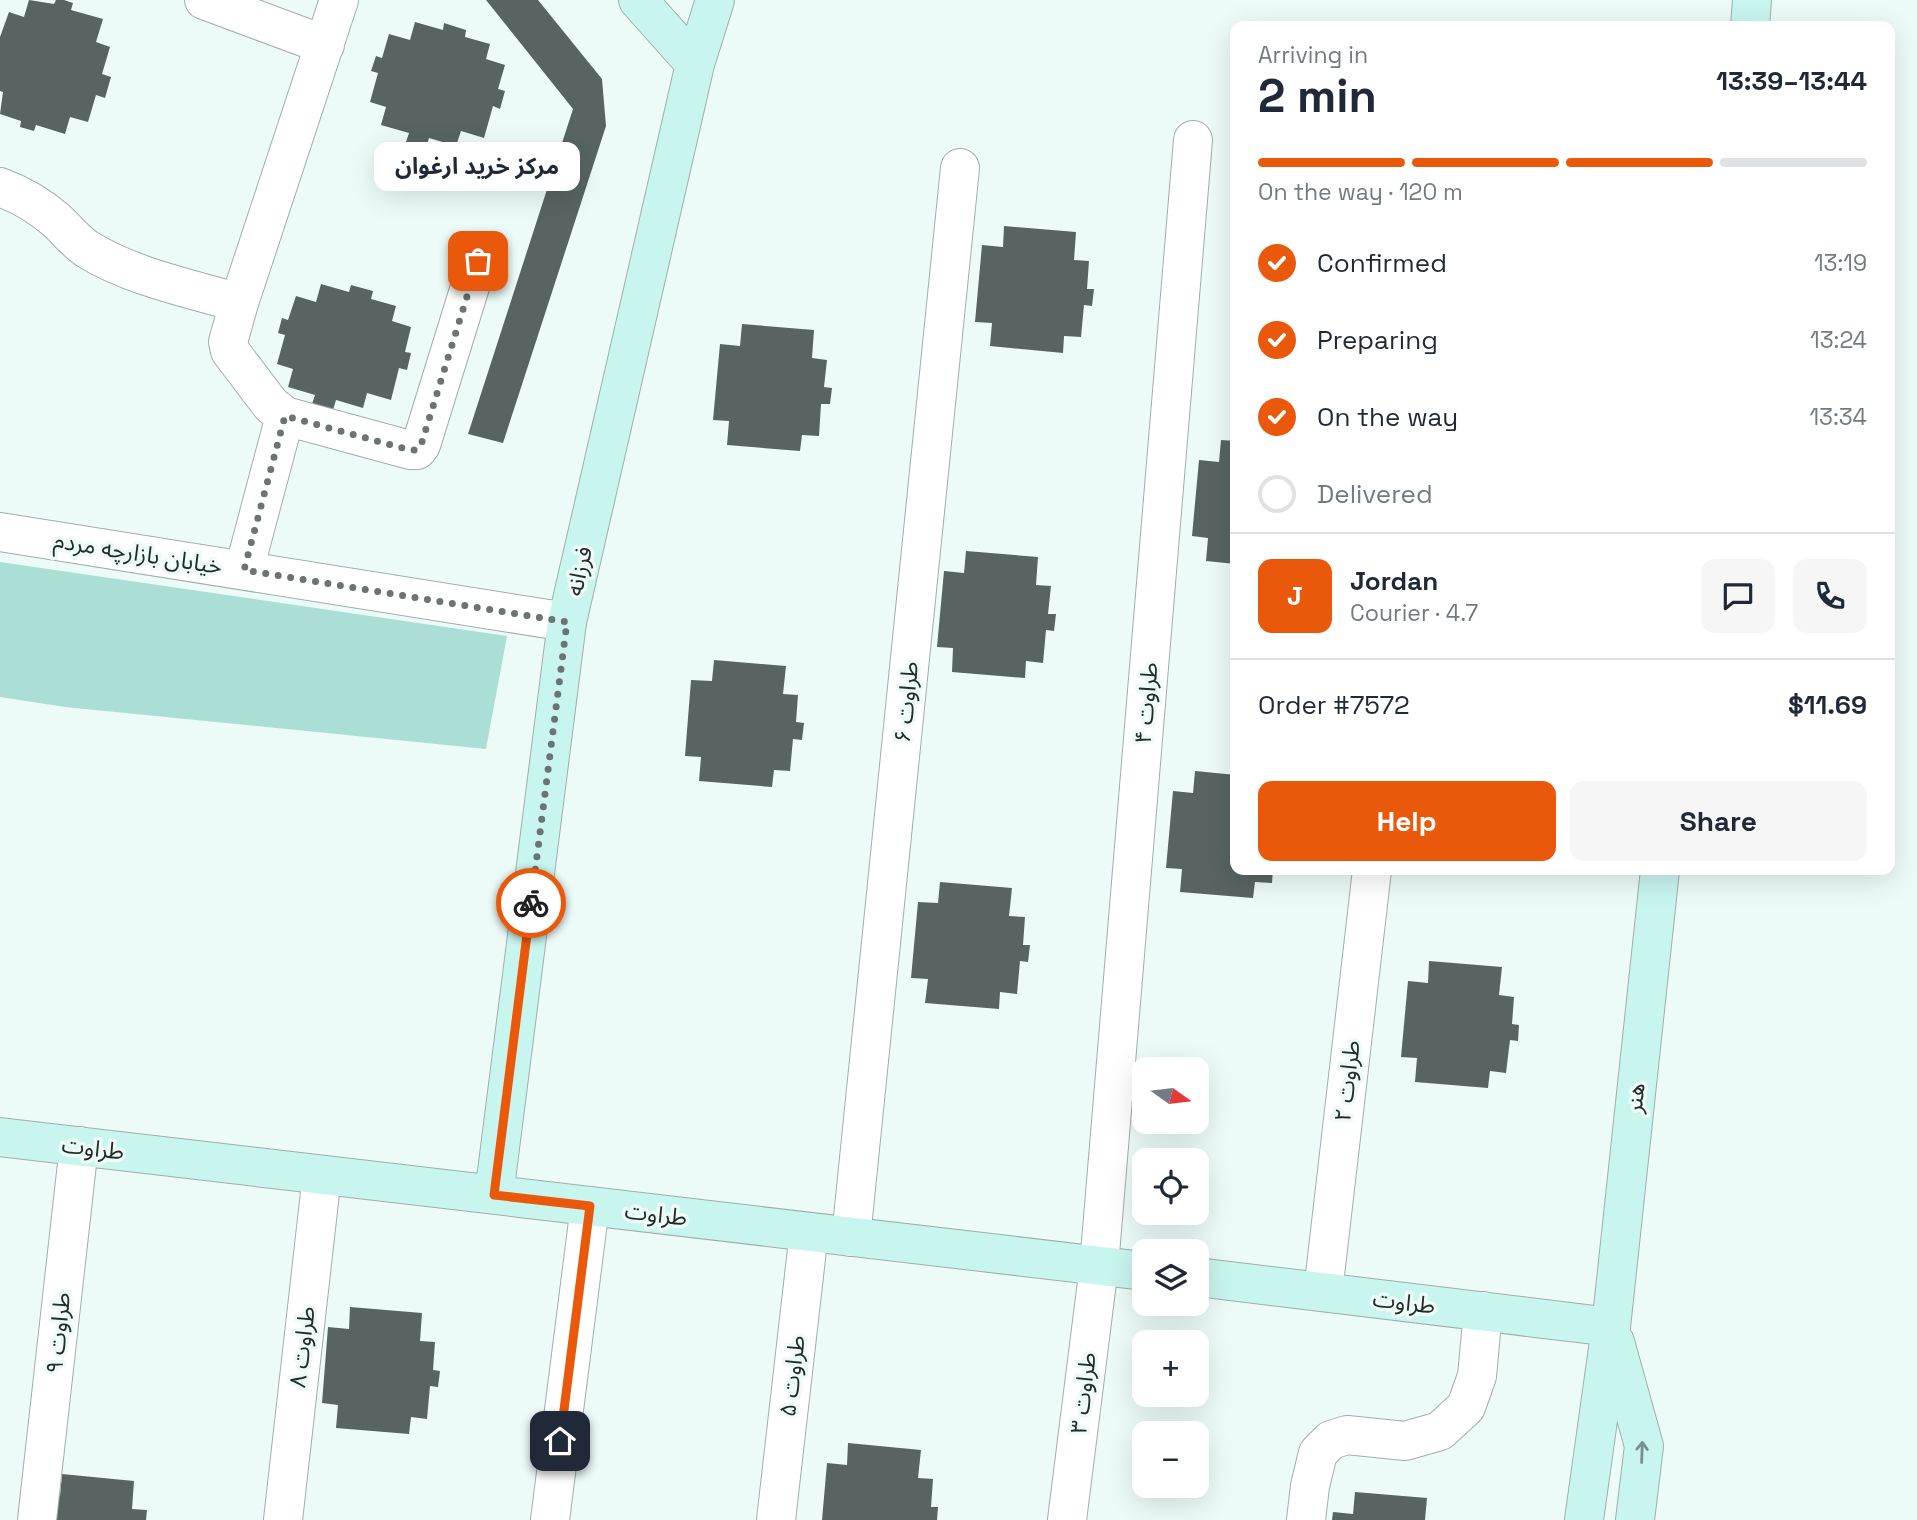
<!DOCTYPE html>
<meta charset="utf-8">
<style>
:root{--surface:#fff;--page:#f6f6f7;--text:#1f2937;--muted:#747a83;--line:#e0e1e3;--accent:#ea580c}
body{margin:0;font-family:"Space Grotesk","Noto Sans Arabic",sans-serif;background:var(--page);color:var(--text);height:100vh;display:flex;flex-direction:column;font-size:26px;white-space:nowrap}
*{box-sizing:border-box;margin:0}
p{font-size:23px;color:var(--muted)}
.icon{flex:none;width:38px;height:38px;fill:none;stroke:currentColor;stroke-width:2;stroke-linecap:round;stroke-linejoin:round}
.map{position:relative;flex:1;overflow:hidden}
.details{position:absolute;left:1230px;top:21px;width:665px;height:854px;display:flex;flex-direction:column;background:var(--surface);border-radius:14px;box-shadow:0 7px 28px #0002}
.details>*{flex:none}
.needle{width:46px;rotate:104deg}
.controls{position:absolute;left:1132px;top:1057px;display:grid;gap:14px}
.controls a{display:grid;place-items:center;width:77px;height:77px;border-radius:14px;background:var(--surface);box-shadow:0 7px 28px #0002;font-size:35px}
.pin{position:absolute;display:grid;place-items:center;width:60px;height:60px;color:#fff;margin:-30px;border-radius:14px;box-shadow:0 4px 10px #0006}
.courier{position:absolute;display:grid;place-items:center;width:70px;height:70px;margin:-35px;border:5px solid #ea580c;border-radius:50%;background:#fff;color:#222;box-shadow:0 2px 9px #0007}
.bubble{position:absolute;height:49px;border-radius:14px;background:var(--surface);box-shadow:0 7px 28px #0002;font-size:23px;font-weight:700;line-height:49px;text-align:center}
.head em{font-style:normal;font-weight:700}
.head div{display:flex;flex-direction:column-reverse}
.head{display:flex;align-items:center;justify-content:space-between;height:119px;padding:0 28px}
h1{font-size:46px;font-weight:700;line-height:52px}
.bar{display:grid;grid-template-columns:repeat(4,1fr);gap:10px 7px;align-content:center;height:84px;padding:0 28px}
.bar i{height:9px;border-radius:5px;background:var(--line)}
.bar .on{background:var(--accent)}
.bar p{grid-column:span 4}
.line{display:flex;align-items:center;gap:18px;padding:0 28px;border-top:2px solid var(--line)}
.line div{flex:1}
.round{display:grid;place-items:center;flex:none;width:74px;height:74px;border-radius:14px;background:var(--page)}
ol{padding:0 28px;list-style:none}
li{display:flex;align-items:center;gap:21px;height:77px}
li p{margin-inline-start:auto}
li .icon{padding:7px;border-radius:50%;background:var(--accent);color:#fff;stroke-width:4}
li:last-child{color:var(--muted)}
li i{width:38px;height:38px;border:4px solid var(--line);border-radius:50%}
.button{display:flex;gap:14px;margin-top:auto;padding:14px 28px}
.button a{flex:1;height:80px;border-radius:14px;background:var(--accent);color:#fff;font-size:28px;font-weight:700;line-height:80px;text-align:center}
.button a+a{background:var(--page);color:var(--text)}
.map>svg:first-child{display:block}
.green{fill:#abdfd6}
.building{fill:#576462}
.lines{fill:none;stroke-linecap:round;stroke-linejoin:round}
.street-casing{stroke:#a0aeab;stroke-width:40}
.secondary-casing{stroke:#a0aeab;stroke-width:40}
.street{stroke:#fff;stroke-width:38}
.secondary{stroke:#c9f5ef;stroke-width:38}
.oneway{stroke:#78908c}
.done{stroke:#6b7472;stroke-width:7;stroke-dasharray:0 12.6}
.route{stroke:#ea580c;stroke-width:9}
.labels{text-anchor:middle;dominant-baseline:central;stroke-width:7;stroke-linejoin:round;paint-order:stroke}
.street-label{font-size:23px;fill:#262b2a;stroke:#ecfbf8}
</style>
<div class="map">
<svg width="1917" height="1520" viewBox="0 0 1917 1520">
<rect width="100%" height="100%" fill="#ecfbf8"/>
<path class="green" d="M0,562L507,636L486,749L65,707L0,697Z"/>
<path class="building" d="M29,0L54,4L56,0H64L73,3L71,10L103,19L96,42L110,47L102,74L111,77L105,98L96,95L88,122L70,117L65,134L36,125L34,131L20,127L21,121L0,114L3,92L0,91V37L9,12L24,17Z
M486,0H538L602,79L606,126L503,443L468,434L573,109Z
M415,22L443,30L444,23L466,30L465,37L490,44L486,59L505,65L498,89L505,91L500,109L493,106L484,138L461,131L456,146L429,138L426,148L406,142L409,133L381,125L386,107L370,102L378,73L371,71L376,56L382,58L389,34L410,40Z
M1234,173H1236V212L1230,211Z
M1004,226L1076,232L1074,260L1089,261L1087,289H1094L1092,306L1084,305L1081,337L1064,336L1063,353L990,346L992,323L975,322L982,245L1003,247Z
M321,284L349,292L351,285L373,291L371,299L396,306L392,321L411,327L405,352L411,353L407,370L399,368L391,400L367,393L363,408L336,400L333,410L312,404L315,395L288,387L293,369L277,364L285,335L278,333L282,318L288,320L296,296L316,302Z
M742,324L814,330L812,358L827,360L824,387L832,388L830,404H821L819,436L802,435L800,451L727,445L729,421L713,420L720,344L740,346Z
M1221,440L1236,441V564L1206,561L1208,538L1192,536L1199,460L1219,462Z
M966,551L1038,557L1036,585L1051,586L1048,614H1056L1054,631L1046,630L1043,663L1026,661L1025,678L952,672L953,648L937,647L944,571L964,573Z
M714,660L786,666L783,694L798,695L796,722L804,723L802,740L793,739L790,771L774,770L772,787L699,781L701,757L685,756L691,680L712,681Z
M1195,771L1236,775V870H1273L1272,883L1255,882L1253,898L1180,892L1182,869L1166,868L1173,791L1193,793Z
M940,882L1012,888L1009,916L1025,917L1023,945H1030L1028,962L1020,961L1017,994L1000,992L999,1009L925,1003L928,979L911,978L918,902L938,903Z
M1429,961L1502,967L1499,995L1514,997L1512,1024L1519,1025L1518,1041L1510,1040L1506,1073L1490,1071L1488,1088L1415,1082L1417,1058L1401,1057L1408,981L1428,983Z
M350,1307L422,1313L420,1341L435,1342L433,1370L440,1371L438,1387L430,1386L427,1419L411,1417L409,1434L336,1428L338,1405L322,1403L328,1327L349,1329Z
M848,1443L921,1450L918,1478L933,1479L931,1507H938L937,1520H822L827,1463L847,1465Z
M62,1474L134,1481L132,1509L147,1510L146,1520H38L40,1494L60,1496Z
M1355,1492L1427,1498L1425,1520H1332L1333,1512L1353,1514Z"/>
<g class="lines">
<defs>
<path id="street" d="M204,0L325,45
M339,0L239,303L228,342L230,351L271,405L285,416L410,450H417L421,445L478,261
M0,187C19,194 40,206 56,220C66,229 75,241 87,249C132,277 189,288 239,303
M0,532L567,622
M244,570L285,416
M851,1237L960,168
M1323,1292L1372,870
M37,1520L79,1146
M283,1520L322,1175
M550,1520L590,1206
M776,1520L809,1232
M1067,1520L1099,1266L1193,140
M1306,1520L1310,1486L1318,1453L1331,1440L1347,1435L1405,1441L1440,1431L1466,1407L1477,1376L1483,1311"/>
<path id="secondary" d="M638,0L695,64
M1750,26L1752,0
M0,1137L1144,1271
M494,1195L567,622L695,64L715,0
M1197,1277L1611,1327
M1615,1342L1644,1446L1635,1520
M1584,1520L1611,1327L1660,870"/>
</defs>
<use href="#street" class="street-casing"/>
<use href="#secondary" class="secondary-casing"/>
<use href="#street" class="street"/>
<use href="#secondary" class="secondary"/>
</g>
<defs><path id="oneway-shaft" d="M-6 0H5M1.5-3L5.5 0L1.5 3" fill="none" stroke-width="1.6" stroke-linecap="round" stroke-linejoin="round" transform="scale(1.75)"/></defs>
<use class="oneway" href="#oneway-shaft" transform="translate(1642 1452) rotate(-88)"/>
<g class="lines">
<path class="done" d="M478,261L421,445L416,450H410L285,416L244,570L567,622L531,903"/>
<path class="route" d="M531,903L494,1195L590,1206L560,1441"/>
</g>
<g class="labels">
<g class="street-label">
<text transform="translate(138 553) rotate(9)">خیابان بازارچه مردم</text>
<text transform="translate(579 571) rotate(-77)">فرزانه</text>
<text transform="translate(906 702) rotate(-84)">طراوت ۶</text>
<text transform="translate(1146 703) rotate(-85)">طراوت ۴</text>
<text transform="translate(1347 1081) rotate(-83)">طراوت ۲</text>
<text transform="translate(1635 1098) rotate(-84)">هنر</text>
<text transform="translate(93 1148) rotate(7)">طراوت</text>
<text transform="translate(656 1214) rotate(7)">طراوت</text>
<text transform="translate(1404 1302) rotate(7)">طراوت</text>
<text transform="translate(58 1333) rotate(-84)">طراوت ۹</text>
<text transform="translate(302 1347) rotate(-83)">طراوت ۸</text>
<text transform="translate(792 1376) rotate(-83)">طراوت ۵</text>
<text transform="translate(1083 1393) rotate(-83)">طراوت ۳</text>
</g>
</g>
</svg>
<div class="controls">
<a><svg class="needle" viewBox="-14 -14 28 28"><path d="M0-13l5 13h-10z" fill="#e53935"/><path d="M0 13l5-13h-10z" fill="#747a83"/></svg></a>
<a><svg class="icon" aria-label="locate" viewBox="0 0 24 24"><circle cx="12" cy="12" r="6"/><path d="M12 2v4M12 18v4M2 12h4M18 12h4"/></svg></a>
<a><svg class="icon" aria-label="layers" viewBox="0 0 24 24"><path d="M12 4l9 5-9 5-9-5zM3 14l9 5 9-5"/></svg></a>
<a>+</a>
<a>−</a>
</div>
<div class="pin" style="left:478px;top:261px;background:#ea580c"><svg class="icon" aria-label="bag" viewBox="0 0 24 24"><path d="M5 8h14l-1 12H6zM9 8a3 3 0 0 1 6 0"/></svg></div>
<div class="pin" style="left:560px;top:1441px;background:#1f2937"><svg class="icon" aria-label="home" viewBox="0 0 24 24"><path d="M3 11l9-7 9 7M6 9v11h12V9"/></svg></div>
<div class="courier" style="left:531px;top:903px"><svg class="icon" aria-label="bike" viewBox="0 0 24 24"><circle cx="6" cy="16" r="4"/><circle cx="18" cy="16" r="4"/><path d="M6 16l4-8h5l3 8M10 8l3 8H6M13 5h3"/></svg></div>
<div class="bubble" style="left:374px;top:142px;width:206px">مرکز خرید ارغوان</div>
<section class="details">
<div class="head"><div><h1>2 min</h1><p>Arriving in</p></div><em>13:39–13:44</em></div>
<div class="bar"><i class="on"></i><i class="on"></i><i class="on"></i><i></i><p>On the way · 120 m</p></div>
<ol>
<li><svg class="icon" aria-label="check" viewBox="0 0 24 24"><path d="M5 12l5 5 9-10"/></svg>Confirmed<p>13:19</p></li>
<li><svg class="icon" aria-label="check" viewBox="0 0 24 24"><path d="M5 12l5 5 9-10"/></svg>Preparing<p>13:24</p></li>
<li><svg class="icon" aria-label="check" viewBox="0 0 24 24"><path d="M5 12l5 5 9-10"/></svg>On the way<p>13:34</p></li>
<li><i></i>Delivered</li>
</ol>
<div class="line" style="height:126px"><b class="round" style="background:var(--accent);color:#fff">J</b><div><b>Jordan</b><p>Courier · 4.7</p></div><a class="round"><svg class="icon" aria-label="chat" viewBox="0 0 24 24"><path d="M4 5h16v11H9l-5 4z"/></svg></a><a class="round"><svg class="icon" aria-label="phone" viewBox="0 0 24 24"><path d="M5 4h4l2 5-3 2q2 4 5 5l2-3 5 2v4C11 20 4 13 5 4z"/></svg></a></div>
<div class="line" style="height:91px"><div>Order #7572</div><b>$11.69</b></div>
<div class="button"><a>Help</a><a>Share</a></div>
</section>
</div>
